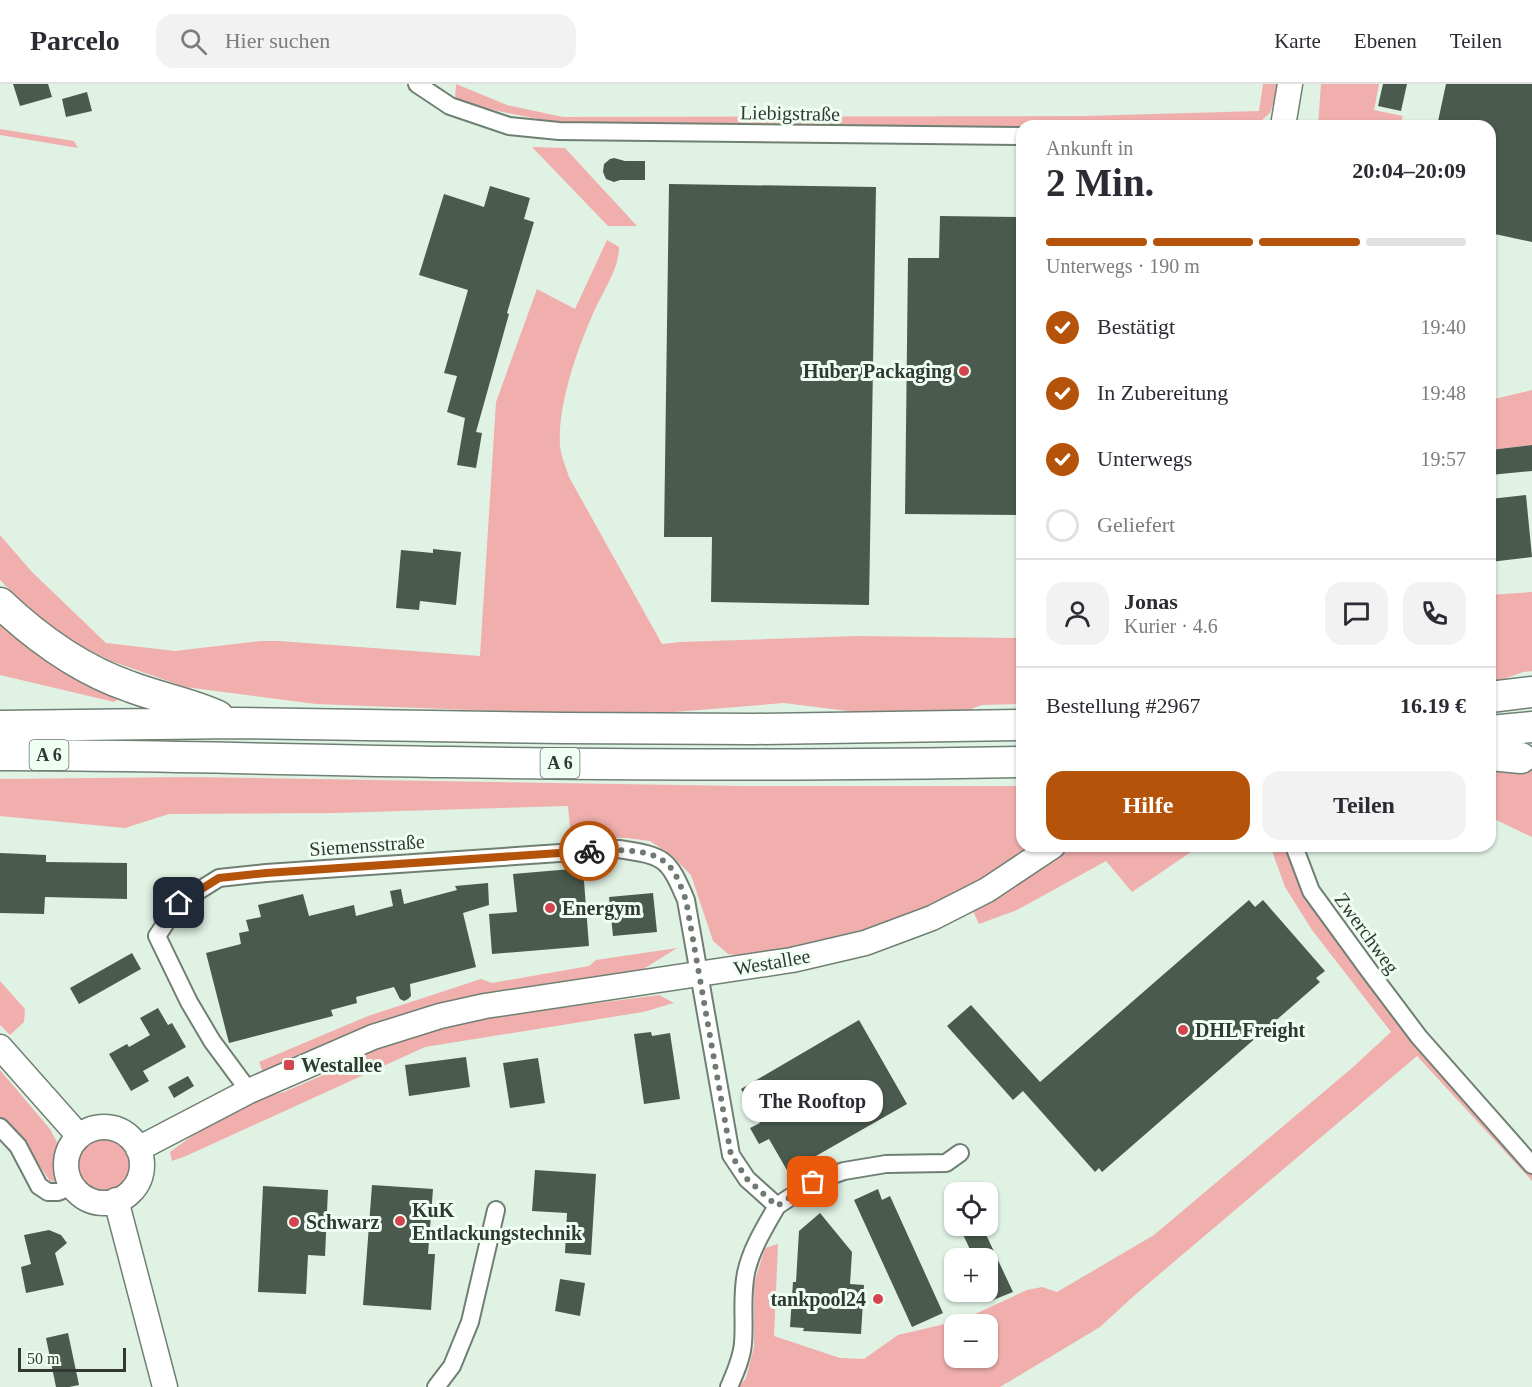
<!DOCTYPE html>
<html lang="de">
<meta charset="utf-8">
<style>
:root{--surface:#fff;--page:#f2f2f3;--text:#2b2b33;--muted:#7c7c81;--line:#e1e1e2;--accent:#b45309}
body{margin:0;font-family:"Times New Roman",serif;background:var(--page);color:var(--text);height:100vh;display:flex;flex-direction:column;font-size:22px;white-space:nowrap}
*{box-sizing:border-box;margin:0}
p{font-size:20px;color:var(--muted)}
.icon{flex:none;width:33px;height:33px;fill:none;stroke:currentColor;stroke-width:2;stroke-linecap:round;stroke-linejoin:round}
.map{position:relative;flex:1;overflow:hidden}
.sheet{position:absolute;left:1016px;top:36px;width:480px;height:732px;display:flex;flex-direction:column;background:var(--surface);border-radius:18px;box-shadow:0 2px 4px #0004}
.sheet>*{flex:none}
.controls{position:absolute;left:944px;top:1098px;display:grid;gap:12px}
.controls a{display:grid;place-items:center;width:54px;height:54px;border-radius:12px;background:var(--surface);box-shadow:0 2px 4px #0004;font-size:30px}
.scale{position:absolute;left:18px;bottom:15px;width:108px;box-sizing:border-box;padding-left:6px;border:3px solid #323934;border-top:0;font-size:16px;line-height:21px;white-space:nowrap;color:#323934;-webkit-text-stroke:4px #f0fff3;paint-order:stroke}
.pin{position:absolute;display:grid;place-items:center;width:51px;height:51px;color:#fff;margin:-26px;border-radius:12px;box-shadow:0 3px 9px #0006}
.courier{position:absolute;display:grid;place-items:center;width:60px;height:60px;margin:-30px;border:4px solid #b45309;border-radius:50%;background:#fff;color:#222;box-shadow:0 2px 8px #0007}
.bubble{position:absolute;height:42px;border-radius:18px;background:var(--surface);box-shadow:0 2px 4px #0004;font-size:20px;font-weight:600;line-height:42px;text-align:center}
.overview em{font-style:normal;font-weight:600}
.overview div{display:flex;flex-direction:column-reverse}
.overview{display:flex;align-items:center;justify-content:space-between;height:102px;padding:0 30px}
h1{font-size:39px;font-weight:600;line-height:45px}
.bar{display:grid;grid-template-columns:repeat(4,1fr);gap:9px 6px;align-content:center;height:72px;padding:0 30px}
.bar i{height:8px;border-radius:4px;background:var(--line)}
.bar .current{background:var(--accent)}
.bar p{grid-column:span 4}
.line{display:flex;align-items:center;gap:15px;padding:0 30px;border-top:2px solid var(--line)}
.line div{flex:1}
.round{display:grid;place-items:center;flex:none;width:63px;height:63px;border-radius:18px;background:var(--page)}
ol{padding:0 30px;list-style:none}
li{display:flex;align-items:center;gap:18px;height:66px}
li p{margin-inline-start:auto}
li .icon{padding:6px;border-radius:50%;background:var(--accent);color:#fff;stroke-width:4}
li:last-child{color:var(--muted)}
li i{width:33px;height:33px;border:3px solid var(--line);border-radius:50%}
.action{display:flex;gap:12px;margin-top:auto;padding:12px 30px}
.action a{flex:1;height:69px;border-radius:18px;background:var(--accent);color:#fff;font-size:24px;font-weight:600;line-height:69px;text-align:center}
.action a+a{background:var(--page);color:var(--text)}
header{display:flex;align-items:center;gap:36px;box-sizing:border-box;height:84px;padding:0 30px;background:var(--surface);border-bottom:2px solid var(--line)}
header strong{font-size:28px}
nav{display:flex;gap:33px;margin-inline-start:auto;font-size:21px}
.search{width:420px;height:54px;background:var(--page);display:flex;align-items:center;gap:15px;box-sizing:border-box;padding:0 21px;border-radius:18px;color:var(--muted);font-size:22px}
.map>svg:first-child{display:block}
.green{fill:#f0afad;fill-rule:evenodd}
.building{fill:#4a5a4e}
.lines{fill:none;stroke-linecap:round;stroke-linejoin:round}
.minor-casing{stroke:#6f8073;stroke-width:20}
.secondary-casing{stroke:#6f8073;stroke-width:27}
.motorway-casing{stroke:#6f8073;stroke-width:33}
.minor{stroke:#fff;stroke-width:16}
.secondary{stroke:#fff;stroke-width:24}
.motorway{stroke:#fff;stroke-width:30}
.done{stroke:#6f7a72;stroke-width:6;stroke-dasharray:0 10.8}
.route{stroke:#b45309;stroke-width:8}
.poi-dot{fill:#d4444e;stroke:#f0fff3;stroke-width:2}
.labels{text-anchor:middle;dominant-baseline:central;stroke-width:6;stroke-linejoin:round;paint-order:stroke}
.shield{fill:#f0fff3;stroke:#6b746d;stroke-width:1.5}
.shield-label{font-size:18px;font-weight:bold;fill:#323934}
.street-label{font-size:20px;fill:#323934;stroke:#f0fff3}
.poi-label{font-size:20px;font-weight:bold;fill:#323934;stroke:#f0fff3;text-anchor:start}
</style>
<header>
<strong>Parcelo</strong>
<div class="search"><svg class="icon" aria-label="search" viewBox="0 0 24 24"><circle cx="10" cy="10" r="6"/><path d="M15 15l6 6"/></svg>Hier suchen</div>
<nav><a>Karte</a><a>Ebenen</a><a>Teilen</a></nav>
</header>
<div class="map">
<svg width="1532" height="1303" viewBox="0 0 1532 1303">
<rect width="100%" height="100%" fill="#e0f2e4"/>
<path class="green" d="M456,0L507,21L563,33L1083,32L1259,27L1263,0H1280L1270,29L1255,42H1022L1021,45L563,40L498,27L455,16Z
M1321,0H1379L1374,26L1403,32L1400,42H1318Z
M0,45L74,57L78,64L0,51Z
M532,63L565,64L637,142H608Z
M607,156L619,163C619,184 605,204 596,223C579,260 557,321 560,362C561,372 566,383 569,393L662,560L680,558L857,552L1021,554V620L982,621L935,638L784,619L625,632L316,620L185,603L111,577L67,555L30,526L0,496V451L32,488L106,559L175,567L261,557H279L480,572L496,318L537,205L575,225Z
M1532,306V361L1490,366V316Z
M1532,508V587L1523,588L1490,600V545H1493L1490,511Z
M0,537L124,611L114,618L0,591Z
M1523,683L1532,686V753L1490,733V684Z
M191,693L741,702H1021L1022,762H1031L992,790L954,811L903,832L856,848L769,868L743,872L728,870L713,857L691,791L671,771L650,757L627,754L571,753L568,722L336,729L169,730L125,744L0,732V695Z
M1053,762H1200L1132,808L1106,777L1017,826L979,840L968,816Z
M1256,762H1294L1311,807L1532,1081V1097L1417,972L1136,1210L1100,1243L1000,1303H739L746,1294L754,1263V1200L765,1164L778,1160L774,1252L840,1274L864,1275L898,1251L962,1236L1027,1206L1042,1203L1057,1208L1154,1151L1352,984L1391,948L1312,846L1285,803L1272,767ZM954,1240H987V1274H954Z
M677,864L642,886L512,908L264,991L259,978L368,932L481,895L492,899L589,882L596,876Z
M0,897L25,925L24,938L10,951L0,941Z
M659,911L674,919L643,928L425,963L186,1072L172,1077L170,1068L192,1052L254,1016L284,1008L342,983L362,967L428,945L484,934Z
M0,986L50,1045L59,1062L60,1093L56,1098L50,1097C35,1075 20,1053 0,1035Z
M66 1081a38 38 0 1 1 76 0a38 38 0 1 1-76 0Z"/>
<path class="building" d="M13,0H48L52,13L20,22Z
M1383,0H1407L1401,27L1378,22Z
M1446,0H1532V158L1490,149V42H1437Z
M87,8L92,27L66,33L62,15Z
M614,74L625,77H645V96H620L614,98L606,95L603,88L604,80L610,75Z
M669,100L876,103L869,521L711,518L712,453H664Z
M490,102L530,114L524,135L534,138L507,229L509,230L476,348L482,349L476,384L457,381L465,334L447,328L457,292L444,289L468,206L419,191L444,110L484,123Z
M940,132L1022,133V431L905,430L908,174H939Z
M1532,361V387L1490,391V366Z
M1526,411L1532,473L1490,478V415Z
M433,465L461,468L456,521L420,517L419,526L396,524L401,466L433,469Z
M0,769L46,771V778L127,779V815L45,813L44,830L0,829Z
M583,784L589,862L492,870L489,830L517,828L513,790Z
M488,799L489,821L463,829L476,883L410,900L411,912L408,915L404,917L400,915L394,903L356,913L357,919L331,926L333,932L229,959L206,869L241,860L239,849L249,847L246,836L261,833L258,821L303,810L309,832L354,821L356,832L393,822L390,807L401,805L404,820L457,806L455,802Z
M653,809L657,848L613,852L609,813Z
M1249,816L1255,823L1263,816L1325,887L1316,894L1320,898L1102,1088L1099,1084L1095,1088L1023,1007L1013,1016L947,942L971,921L1040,998Z
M132,869L141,885L79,920L70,904Z
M158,924L168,941L172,939L186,963L143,987L149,997L131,1007L109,970L127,960L129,963L150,951L140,934Z
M859,936L907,1020L788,1088L769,1055L759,1060L750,1044L760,1039L741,1005Z
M651,948L652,952L670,949L680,1015L644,1020L634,950Z
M466,973L470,1003L409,1012L405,981Z
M538,974L545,1019L510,1024L503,979Z
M188,992L194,1002L174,1014L168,1003Z
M535,1086L596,1090L591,1171L565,1169L567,1129L532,1127Z
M372,1101L433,1105L428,1170H435L431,1226L363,1221Z
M263,1102L328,1106L325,1172L308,1171L306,1210L258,1208Z
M878,1105L882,1116L890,1112L943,1229L912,1243L854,1116Z
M820,1129L852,1168L850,1200L864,1201L861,1250L803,1247L804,1244L790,1243L793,1198H796L799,1147Z
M959,1142H982L1013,1208L993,1216L987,1202V1174H974Z
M49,1146L61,1151L67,1159L55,1169L64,1201L26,1209L21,1183L31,1180L24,1151Z
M560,1195L585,1199L580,1232L555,1227Z
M68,1249L79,1301L69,1303H56L46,1254Z"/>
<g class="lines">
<defs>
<path id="minor" d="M417,0L450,22L509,42L559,47L1022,52
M1294,762L1311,807L1370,888L1419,953L1532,1081
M249,1007L212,957L189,918L157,852L179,819L219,794L266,789L619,765C664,772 668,773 686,816L731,1071L747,1095L777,1122C765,1143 751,1165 746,1189C741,1213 745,1236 743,1259C742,1274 735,1289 729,1303
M0,1043L18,1062L39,1102L48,1108H58L72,1102
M777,1122L813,1098L844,1087L886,1080L946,1079L960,1069
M436,1303L452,1282L470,1238L496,1126"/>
<path id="secondary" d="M1283,42L1290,0
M0,963L79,1052
M66 1081a38 38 0 1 1 76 0a38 38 0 1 1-76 0Z
M138,1065L249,1007L373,953L440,932L485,922L792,876L865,859L932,834L987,806L1053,762
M116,1116L165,1303"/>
<path id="motorway" d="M0,519C38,555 81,586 131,603C160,614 190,619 218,632
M1490,613L1532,608
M0,642L233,639L564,644L754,645L1022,641
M1490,647L1532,643
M0,671C149,671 298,676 447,678C638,681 830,682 1022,678
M1490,671L1521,674"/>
</defs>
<use href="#minor" class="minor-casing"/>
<use href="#secondary" class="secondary-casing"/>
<use href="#motorway" class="motorway-casing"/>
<use href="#minor" class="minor"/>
<use href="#secondary" class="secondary"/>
<use href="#motorway" class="motorway"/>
</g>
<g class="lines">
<path class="done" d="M589,767C611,766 649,763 666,779C677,788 681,804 686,816L731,1071L747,1095L777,1122L813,1098"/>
<path class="route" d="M179,819L219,794L266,789L589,767"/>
</g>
<g class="poi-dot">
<circle cx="964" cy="287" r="6"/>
<circle cx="550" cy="824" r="6"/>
<circle cx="1183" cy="946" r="6"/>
<rect x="283" y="975" width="12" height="12" rx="3"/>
<circle cx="400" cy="1137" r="6"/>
<circle cx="294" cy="1138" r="6"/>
<circle cx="878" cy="1215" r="6"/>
</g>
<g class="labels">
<g class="shield">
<rect x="29.5" y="656" width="39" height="30" rx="4.5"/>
<rect x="540.5" y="664" width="39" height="30" rx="4.5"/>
</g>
<g class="shield-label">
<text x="49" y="671">A 6</text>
<text x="560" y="679">A 6</text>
</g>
<g class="street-label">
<text transform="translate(790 29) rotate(1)">Liebigstraße</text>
<text transform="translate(367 761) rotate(-4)">Siemensstraße</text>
<text transform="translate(1367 849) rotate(54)">Zwerchweg</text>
<text transform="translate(772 878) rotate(-10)">Westallee</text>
</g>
<g class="poi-label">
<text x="952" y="287" text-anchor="end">Huber Packaging</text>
<text x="562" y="824">Energym</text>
<text x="1195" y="946">DHL Freight</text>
<text x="301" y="981">Westallee</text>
<text x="412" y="1126">KuK<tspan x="412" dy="23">Entlackungstechnik</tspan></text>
<text x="306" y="1138">Schwarz</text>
<text x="866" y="1215" text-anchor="end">tankpool24</text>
</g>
</g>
</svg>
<div class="controls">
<a><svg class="icon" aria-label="locate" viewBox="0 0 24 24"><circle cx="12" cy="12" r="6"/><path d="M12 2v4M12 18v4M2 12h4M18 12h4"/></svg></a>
<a>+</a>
<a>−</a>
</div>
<div class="scale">50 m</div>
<div class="pin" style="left:813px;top:1098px;background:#ea580c"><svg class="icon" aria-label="bag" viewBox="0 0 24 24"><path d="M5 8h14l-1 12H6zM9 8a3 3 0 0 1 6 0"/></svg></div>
<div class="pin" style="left:179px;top:819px;background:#1f2937"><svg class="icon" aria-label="home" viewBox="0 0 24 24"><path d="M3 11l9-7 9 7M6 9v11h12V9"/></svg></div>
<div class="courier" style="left:589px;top:767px"><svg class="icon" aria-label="bike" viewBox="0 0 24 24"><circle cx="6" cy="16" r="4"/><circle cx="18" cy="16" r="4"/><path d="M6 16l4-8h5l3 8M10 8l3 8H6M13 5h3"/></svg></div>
<div class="bubble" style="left:742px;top:996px;width:141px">The Rooftop</div>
<section class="sheet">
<div class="overview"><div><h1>2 Min.</h1><p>Ankunft in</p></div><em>20:04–20:09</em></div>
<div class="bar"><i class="current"></i><i class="current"></i><i class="current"></i><i></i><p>Unterwegs · 190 m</p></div>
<ol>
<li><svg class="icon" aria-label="check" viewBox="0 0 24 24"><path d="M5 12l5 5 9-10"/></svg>Bestätigt<p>19:40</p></li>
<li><svg class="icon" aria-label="check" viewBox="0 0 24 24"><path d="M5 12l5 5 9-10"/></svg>In Zubereitung<p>19:48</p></li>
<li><svg class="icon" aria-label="check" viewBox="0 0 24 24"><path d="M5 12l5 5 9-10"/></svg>Unterwegs<p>19:57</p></li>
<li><i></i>Geliefert</li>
</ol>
<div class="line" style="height:108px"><a class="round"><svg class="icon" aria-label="person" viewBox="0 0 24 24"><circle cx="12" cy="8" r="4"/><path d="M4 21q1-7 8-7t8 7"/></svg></a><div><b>Jonas</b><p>Kurier · 4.6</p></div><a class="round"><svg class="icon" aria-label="chat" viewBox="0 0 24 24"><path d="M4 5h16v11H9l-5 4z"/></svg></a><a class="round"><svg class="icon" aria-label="phone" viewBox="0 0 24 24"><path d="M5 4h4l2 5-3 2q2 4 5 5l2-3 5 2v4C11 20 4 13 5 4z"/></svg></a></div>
<div class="line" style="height:78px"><div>Bestellung #2967</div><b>16.19 €</b></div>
<div class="action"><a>Hilfe</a><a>Teilen</a></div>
</section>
</div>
